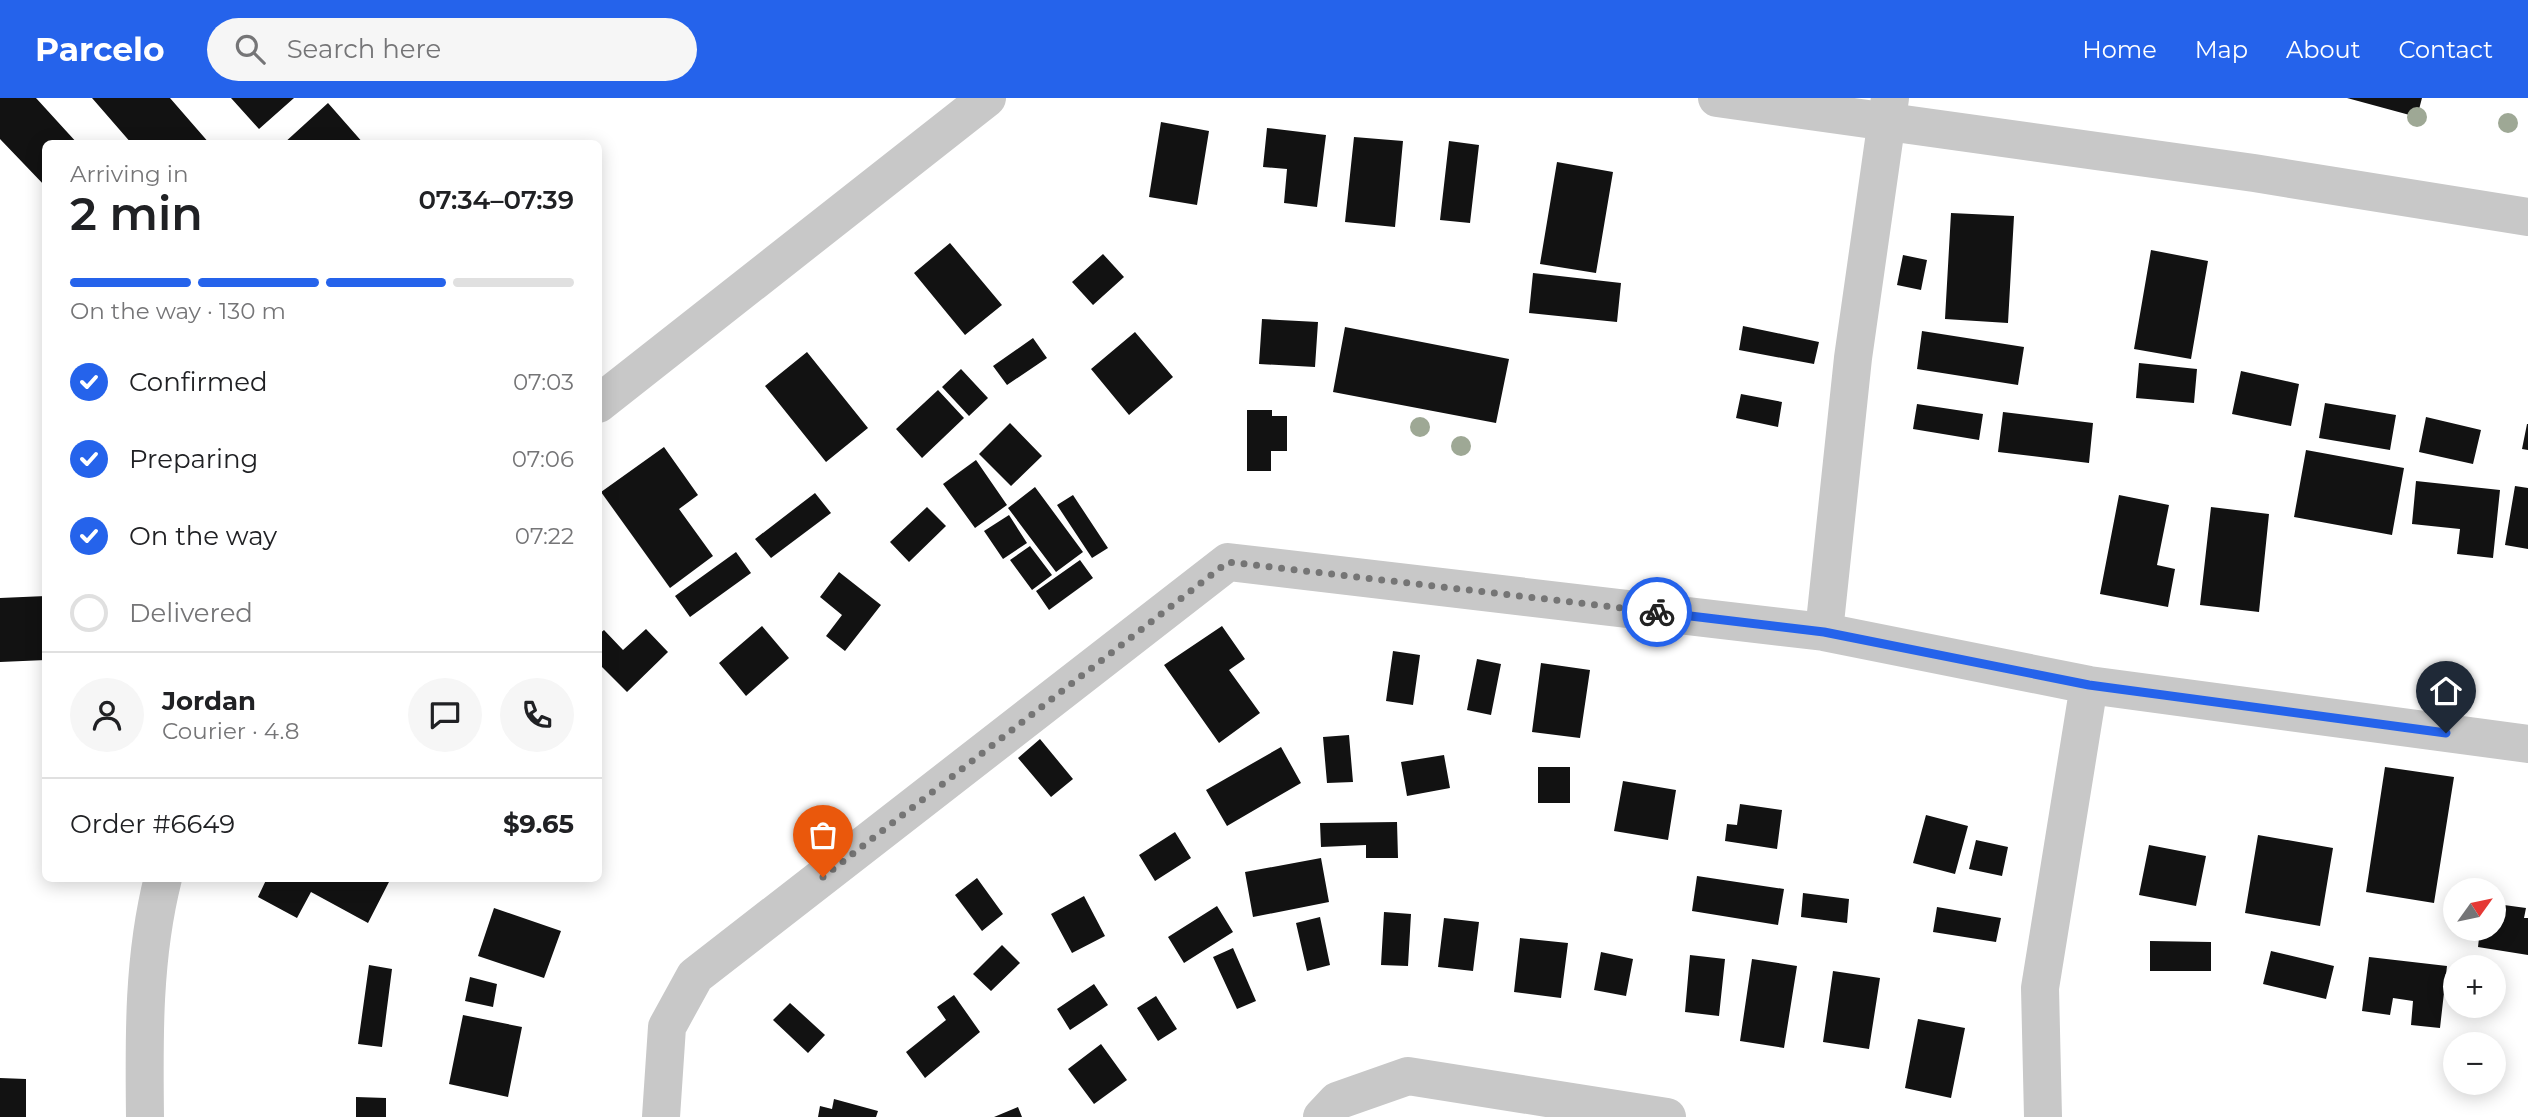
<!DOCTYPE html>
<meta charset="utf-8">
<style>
:root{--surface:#fff;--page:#f6f6f6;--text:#202124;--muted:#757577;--line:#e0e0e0;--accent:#2563eb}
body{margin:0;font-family:Montserrat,sans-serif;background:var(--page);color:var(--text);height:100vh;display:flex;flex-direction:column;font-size:26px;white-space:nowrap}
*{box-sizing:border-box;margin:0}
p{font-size:23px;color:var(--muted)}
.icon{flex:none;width:38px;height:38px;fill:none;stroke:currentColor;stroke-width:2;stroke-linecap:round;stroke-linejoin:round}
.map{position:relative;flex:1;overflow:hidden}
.details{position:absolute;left:42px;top:42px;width:560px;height:742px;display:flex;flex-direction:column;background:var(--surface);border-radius:10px;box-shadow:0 4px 18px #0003}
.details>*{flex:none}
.needle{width:46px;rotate:57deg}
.buttons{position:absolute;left:2443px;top:780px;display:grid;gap:14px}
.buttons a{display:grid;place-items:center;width:63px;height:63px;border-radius:50%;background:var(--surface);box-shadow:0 4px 18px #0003;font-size:35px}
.pin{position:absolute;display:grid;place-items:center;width:60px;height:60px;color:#fff;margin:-72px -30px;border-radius:50% 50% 50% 0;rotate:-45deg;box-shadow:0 0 7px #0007}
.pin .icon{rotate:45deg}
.courier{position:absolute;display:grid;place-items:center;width:70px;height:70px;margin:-35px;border:5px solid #2563eb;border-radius:50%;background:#fff;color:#222;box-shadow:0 2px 9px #0007}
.head em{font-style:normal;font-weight:600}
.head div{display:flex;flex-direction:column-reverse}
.head{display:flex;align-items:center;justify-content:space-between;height:119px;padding:0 28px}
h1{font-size:46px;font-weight:600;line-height:52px}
.bar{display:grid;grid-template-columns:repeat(4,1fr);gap:10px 7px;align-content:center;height:84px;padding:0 28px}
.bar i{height:9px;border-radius:5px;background:var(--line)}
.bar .current{background:var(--accent)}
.bar p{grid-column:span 4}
.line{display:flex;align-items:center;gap:18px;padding:0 28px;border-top:2px solid var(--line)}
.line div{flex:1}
.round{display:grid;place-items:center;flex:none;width:74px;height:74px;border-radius:37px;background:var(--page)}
ol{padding:0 28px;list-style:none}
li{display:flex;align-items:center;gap:21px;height:77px}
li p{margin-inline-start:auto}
li .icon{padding:7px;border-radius:50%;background:var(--accent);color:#fff;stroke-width:4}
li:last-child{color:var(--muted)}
li i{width:38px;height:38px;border:4px solid var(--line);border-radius:50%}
header{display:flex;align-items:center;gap:42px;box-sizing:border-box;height:98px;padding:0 35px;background:var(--accent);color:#fff}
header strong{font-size:33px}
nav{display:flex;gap:38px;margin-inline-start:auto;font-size:24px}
.search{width:490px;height:63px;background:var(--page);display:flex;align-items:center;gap:18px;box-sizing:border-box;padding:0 24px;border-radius:38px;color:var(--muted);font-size:26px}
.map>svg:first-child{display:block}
.building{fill:#121212}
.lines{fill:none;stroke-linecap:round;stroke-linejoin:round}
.minor{stroke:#c8c8c8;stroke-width:38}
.tree{fill:#9ea895}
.done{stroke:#757575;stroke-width:7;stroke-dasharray:0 12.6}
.route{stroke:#2563eb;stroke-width:9}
</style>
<header>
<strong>Parcelo</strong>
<div class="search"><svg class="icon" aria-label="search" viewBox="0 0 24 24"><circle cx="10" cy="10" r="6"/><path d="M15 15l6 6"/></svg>Search here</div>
<nav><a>Home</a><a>Map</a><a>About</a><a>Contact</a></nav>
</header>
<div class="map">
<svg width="2528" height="1019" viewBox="0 0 2528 1019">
<rect width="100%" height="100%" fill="#fff"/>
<path class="building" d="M0,0H36L78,46H46V89L0,41Z
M92,0H170L210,46H132Z
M231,0H294L259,31Z
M2347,0H2422L2417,19Z
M328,5L364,46H283Z
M1161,24L1209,33L1197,107L1149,99Z
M1267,30L1326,37L1317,109L1284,105L1287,71L1263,69Z
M1354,39L1403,43L1395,129L1345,124Z
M1449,43L1479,47L1470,125L1440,122Z
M1557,64L1613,74L1596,175L1540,166Z
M1951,115L2014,118L2008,225L1945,221Z
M950,145L1002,207L965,237L914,175Z
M2151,152L2208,163L2191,261L2134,251Z
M1103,156L1124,179L1093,207L1072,184Z
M1903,157L1927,162L1921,192L1897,187Z
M1533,175L1621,185L1617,224L1529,215Z
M1262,221L1318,224L1315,269L1259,266Z
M1743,228L1819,244L1814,266L1739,252Z
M1345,229L1509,261L1496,325L1333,294Z
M1922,233L2024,249L2018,287L1917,271Z
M1135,234L1173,279L1129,317L1091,271Z
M1033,240L1047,260L1007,287L993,268Z
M807,254L868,330L826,364L765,288Z
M2139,265L2197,271L2194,305L2136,300Z
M961,271L988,300L969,318L942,289Z
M2241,273L2299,286L2291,328L2232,316Z
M938,292L964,320L922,360L896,331Z
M1741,296L1782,304L1778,329L1736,320Z
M2325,305L2396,317L2390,352L2319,340Z
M1917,306L1983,316L1979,342L1913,331Z
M1247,312H1272V318H1287V353H1271V373H1247Z
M2003,314L2093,325L2089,365L1998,354Z
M2426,319L2481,332L2473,366L2419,354Z
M1010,325L1042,358L1011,388L979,356Z
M2527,326H2528V352L2522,351Z
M664,349L698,397L679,411L713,458L670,490L601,394Z
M2306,352L2404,370L2392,437L2294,419Z
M976,362L1007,407L975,430L943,386Z
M2416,383L2500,392L2493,460L2457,456L2460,431L2412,426Z
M2515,388L2528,390V451L2505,447Z
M1035,389L1083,454L1056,474L1008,410Z
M815,395L831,415L771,460L755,441Z
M1073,397L1108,450L1092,460L1057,407Z
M2119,397L2169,407L2157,467L2175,471L2168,509L2100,496Z
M927,409L946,428L909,464L890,444Z
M2211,409L2269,416L2259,514L2200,507Z
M1009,417L1027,445L1003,461L984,433Z
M1030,448L1052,477L1032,492L1010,462Z
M736,454L751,475L690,519L675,498Z
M1080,462L1093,480L1049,512L1036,493Z
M839,474L881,507L845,553L826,538L842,517L820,499Z
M46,498V562L0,564V500Z
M762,528L789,560L746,598L719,565Z
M1222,528L1245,561L1229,572L1260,615L1219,645L1164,567Z
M646,531L668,554L627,594L598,565V537L604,532L623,552Z
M1393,553L1420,557L1413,607L1386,603Z
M1477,561L1501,566L1491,617L1467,612Z
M1541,565L1590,572L1580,640L1532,634Z
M1349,637L1353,684L1327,685L1323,639Z
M1040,641L1073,681L1051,699L1018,660Z
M1281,649L1301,685L1227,728L1206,692Z
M1444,657L1450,690L1407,698L1401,664Z
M1538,669H1570V705H1538Z
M2385,669L2454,679L2434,805L2366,794Z
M1623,683L1676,692L1668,742L1614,733Z
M1740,706L1782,712L1777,751L1725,743L1727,726L1737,727Z
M1926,717L1968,728L1955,776L1913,765Z
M1397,724L1398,760H1366V747L1321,749L1320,725Z
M1175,734L1191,760L1155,783L1139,757Z
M2258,737L2333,750L2320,828L2245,815Z
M1976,742L2008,749L2002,778L1969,771Z
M2149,747L2206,758L2196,808L2139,797Z
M1321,760L1329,804L1253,819L1245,774Z
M1697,778L1784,791L1778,827L1692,813Z
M267,780H391L368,825L311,794L297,820L258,799Z
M977,780L1003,816L982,833L955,797Z
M1803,795L1849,801L1847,825L1801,819Z
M1084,798L1105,838L1072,855L1051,816Z
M2504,807L2526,810L2524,820H2528V857L2478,849L2480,831H2494V816L2502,817Z
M1217,808L1233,834L1184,865L1168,839Z
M1937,809L2001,820L1996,844L1933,834Z
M494,810L561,833L544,880L478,858Z
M1384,814L1411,816L1408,868L1381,867Z
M1320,819L1330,867L1307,873L1296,825Z
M1444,820L1479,824L1473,873L1438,869Z
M1520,840L1568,845L1561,900L1514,894Z
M2150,843L2211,844V873H2150Z
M1002,847L1020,865L991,893L973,876Z
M1233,850L1256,903L1237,911L1213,859Z
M2271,853L2334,868L2326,901L2263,886Z
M1601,854L1633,861L1626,898L1594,892Z
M1690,857L1725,861L1719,918L1685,914Z
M2369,859L2447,868L2440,930L2411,927L2413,903L2393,900L2390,917L2362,913Z
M1752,861L1797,868L1784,950L1740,943Z
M369,867L392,871L382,949L358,946Z
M1833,873L1880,880L1869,951L1823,944Z
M470,879L497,886L493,909L465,903Z
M1094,886L1108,907L1070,932L1057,911Z
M954,897L980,934L925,980L906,954L946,922L937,909Z
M1156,898L1177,931L1158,943L1137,910Z
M790,905L825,937L808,955L773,922Z
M463,917L522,929L508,999L449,986Z
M1918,921L1965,930L1951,1000L1905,990Z
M1101,946L1127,982L1094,1006L1068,971Z
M0,980L26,981V1019H0Z
M356,999L386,1000V1019H356Z
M834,1001L878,1013L876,1019H818L820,1008L832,1011Z
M1018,1009L1022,1019H994Z"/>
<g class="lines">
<path class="minor" d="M1717,0L2254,75L2528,119
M598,306L987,0
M1824,534L1853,260L1890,0
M145,1019C144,939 143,859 163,780
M661,1019L667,929L695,878L1228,464L1824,534L2089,587L2528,646
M1322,1019L1337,1003L1408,978L1667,1019
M2043,1019L2040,890L2089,587"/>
</g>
<g class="tree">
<circle cx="2417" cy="19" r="10"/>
<circle cx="2508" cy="25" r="10"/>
<circle cx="1420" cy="329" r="10"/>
<circle cx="1461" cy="348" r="10"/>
</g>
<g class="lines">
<path class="done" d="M823,779L1228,464L1657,514"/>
<path class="route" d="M1657,514L1824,534L2089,587L2446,635"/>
</g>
</svg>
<div class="buttons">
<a><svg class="needle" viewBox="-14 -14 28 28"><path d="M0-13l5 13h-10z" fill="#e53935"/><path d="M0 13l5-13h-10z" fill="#757577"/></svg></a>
<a>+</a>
<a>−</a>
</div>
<div class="pin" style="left:823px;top:779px;background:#ea580c"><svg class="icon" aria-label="bag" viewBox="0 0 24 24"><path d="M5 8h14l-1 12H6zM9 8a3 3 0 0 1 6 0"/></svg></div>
<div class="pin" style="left:2446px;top:635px;background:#1f2937"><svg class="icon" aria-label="home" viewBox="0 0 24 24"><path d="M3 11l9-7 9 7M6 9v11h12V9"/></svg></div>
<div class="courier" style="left:1657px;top:514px"><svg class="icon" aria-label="bike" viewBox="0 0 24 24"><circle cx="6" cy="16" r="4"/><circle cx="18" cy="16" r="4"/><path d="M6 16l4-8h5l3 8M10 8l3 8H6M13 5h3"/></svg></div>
<section class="details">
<div class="head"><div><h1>2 min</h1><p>Arriving in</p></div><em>07:34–07:39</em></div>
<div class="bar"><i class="current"></i><i class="current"></i><i class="current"></i><i></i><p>On the way · 130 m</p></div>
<ol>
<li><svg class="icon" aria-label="check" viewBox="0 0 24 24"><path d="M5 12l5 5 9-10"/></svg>Confirmed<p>07:03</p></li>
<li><svg class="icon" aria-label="check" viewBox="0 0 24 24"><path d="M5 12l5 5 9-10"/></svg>Preparing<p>07:06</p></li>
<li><svg class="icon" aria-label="check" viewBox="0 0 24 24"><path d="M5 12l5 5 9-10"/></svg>On the way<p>07:22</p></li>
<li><i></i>Delivered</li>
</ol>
<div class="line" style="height:126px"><a class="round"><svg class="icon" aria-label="person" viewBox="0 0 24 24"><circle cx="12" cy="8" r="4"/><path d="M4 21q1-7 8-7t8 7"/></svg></a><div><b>Jordan</b><p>Courier · 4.8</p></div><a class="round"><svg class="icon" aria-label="chat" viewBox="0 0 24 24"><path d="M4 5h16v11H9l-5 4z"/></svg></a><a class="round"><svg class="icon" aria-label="phone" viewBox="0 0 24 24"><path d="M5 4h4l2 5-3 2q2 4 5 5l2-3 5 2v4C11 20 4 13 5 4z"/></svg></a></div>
<div class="line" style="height:91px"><div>Order #6649</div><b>$9.65</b></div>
</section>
</div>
